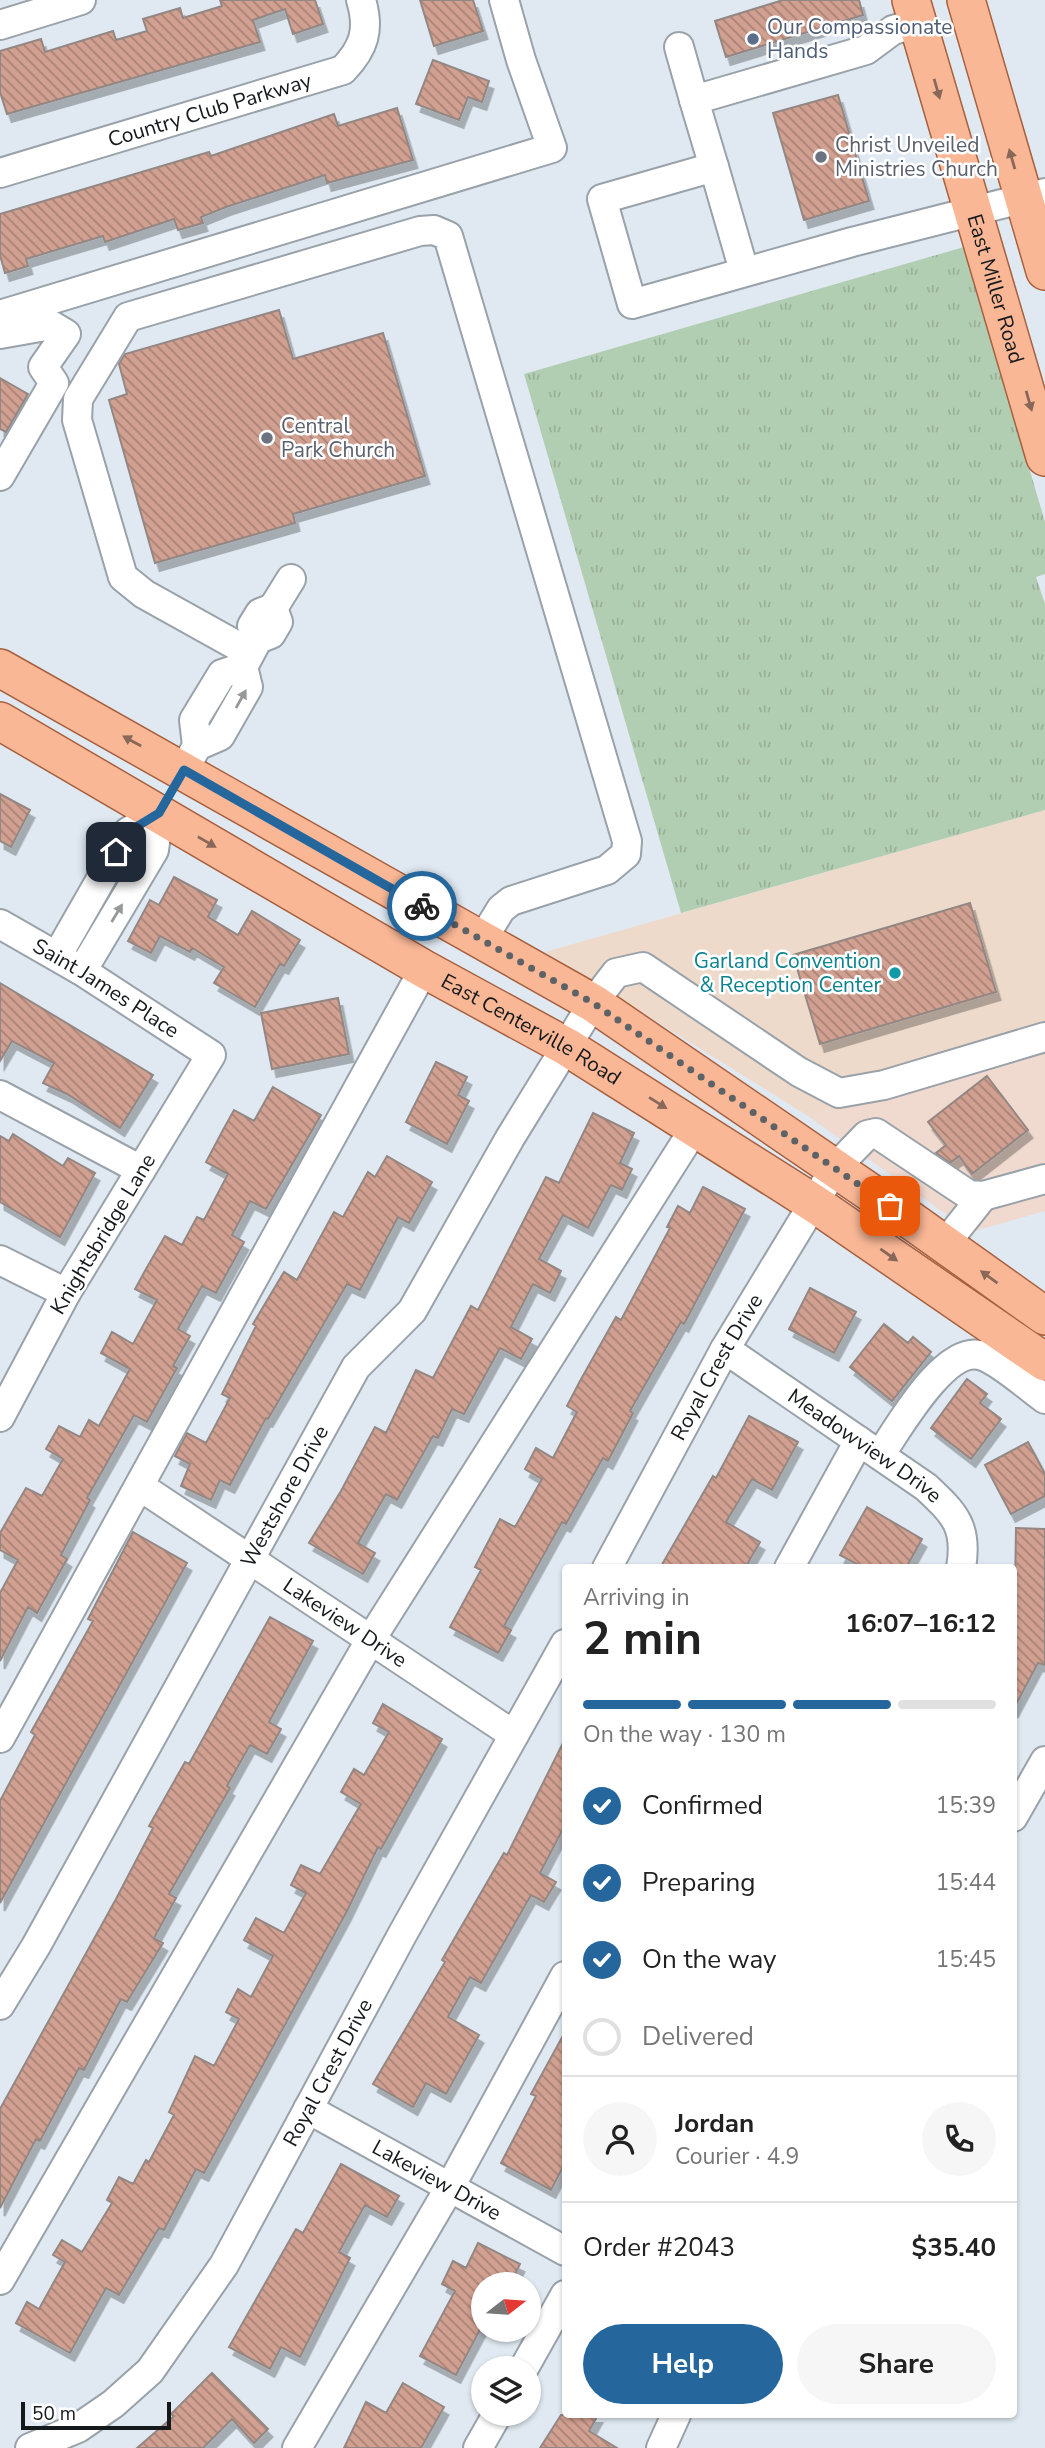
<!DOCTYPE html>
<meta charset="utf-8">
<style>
:root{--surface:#fff;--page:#f6f6f6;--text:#222;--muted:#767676;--line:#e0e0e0;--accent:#25679d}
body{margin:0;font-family:"Nunito Sans",sans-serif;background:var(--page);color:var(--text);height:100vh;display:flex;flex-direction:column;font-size:26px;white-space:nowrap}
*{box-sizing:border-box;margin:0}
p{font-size:23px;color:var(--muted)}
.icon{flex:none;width:38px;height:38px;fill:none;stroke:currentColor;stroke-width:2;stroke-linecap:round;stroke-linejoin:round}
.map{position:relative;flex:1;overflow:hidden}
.side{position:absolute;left:562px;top:1564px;width:455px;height:854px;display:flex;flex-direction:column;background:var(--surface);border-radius:7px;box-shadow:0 2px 5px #0004}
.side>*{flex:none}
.needle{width:46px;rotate:73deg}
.buttons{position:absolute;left:471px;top:2272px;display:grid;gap:14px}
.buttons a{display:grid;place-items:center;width:70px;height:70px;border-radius:50%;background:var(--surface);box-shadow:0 2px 5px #0004;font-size:35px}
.scale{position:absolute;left:21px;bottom:18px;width:150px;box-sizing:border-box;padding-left:7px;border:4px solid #16191c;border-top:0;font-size:19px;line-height:24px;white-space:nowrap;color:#16191c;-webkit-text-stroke:5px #fff;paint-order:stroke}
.pin{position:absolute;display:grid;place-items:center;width:60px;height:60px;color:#fff;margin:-30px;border-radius:14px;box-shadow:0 4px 10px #0006}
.courier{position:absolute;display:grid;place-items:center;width:70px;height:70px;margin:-35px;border:5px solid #25679d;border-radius:50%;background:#fff;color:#222;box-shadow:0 2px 9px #0007}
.headline em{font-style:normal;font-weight:700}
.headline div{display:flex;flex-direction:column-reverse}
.headline{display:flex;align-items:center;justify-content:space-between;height:119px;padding:0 21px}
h1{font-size:46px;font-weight:700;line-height:52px}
.bar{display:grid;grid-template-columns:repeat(4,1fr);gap:10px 7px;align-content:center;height:84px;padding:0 21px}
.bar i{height:9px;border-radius:5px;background:var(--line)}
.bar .active{background:var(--accent)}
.bar p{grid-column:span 4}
.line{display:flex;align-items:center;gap:18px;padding:0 21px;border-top:2px solid var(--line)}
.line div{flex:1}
.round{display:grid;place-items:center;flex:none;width:74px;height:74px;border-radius:37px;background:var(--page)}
ol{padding:0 21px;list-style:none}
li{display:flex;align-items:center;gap:21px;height:77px}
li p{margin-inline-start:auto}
li .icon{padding:7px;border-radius:50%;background:var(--accent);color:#fff;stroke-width:4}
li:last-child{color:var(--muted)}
li i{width:38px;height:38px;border:4px solid var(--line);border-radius:50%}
.action{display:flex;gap:14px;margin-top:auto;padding:14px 21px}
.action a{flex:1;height:80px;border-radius:42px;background:var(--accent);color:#fff;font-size:28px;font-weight:700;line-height:80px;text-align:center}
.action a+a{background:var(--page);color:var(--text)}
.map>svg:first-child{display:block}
.commercial{fill:#eedacb}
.education{fill:#f0d9ce}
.grass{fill:url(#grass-tufts)}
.building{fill:url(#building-back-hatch);stroke:#938784;stroke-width:2;filter:url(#shadow)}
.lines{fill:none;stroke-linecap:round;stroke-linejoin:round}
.minor-casing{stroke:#99a1a9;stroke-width:32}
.major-casing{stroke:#a7603e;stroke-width:40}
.minor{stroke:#fff;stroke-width:28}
.major{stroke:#f9b796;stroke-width:37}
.oneway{fill:#886859}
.oneway2{fill:#969899}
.done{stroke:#5d6267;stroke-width:7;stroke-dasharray:0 12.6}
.route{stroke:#25679d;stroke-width:9}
.service-dot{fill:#5c6f8a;stroke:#fff;stroke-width:2.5}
.worship-dot{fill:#6b7280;stroke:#fff;stroke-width:2.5}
.culture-dot{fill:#0f9aa8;stroke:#fff;stroke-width:2.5}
.labels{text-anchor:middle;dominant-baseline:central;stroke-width:5;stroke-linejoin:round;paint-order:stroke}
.service-label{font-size:21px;fill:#4e5e75;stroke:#fff;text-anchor:start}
.street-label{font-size:21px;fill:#16191c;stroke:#fff}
.worship-label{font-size:21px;fill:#5b616d;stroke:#fff;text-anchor:start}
.culture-label{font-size:21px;fill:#0d838f;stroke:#fff;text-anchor:end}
</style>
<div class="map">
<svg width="1045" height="2448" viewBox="0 0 1045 2448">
<defs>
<pattern id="grass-tufts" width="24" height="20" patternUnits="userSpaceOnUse" patternTransform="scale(1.75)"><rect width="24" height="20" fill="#b2ceb2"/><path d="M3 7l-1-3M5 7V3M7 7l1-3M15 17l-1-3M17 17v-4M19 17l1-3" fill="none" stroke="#98b098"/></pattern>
<pattern id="building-back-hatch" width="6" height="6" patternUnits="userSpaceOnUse" patternTransform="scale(1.75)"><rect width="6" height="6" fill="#d1a091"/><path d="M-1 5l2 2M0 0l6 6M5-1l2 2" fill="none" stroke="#a98276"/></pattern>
<filter id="shadow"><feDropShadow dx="4.5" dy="8" stdDeviation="0" flood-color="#0004"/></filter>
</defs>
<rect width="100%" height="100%" fill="#e0e9f2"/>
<path class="commercial" d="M1045,810V1047L808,1116L545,952Z"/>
<path class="education" d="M1045,1047V1211L971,1232L808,1116Z"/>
<path class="grass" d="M964,247L1045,522V574L1036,577L1045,604V810L681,913L524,374Z"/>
<path class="building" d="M220,0H315L323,24L293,34L285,9L253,20L260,42L7,114L0,92V51L41,39L45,52L113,31L116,40L147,31L143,19L180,8L183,18L222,6Z
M420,0H473L483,31L434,46Z
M783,0H859L863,15L726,57L715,21Z
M433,60L489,81L482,102L468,97L459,120L416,104Z
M838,95L869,201L804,220L773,113Z
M397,108L413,160L327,183L325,175L226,207L201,217L203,223L178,230L174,219L105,242L103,236L26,259L28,266L5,273L0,255V214L209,152L211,156L334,114L338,126Z
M279,310L293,359L383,333L425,476L293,514L295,523L155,563L109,400L127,394L119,364L125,354Z
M0,378L28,394L6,432L0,429Z
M0,794L30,810L11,847L0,841Z
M174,877L217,900L208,917L238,935L252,911L300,940L284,966L280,964L255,1007L214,983L224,967L192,948L190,952L160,936L151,953L128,941L150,900L159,905Z
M970,903L996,992L820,1044L793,955Z
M0,983L153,1075L120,1128L67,1094L43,1083L54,1063L12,1041L0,1061Z
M338,998L349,1054L272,1069L261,1013Z
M436,1062L467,1077L458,1095L469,1101L447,1144L406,1122Z
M987,1076L1028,1130L972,1174L959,1156L950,1163L936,1153L946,1145L928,1122Z
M273,1087L321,1115L266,1209L250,1201L232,1235L244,1242L216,1293L202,1286L178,1329L190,1336L173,1366L177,1368L147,1422L134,1415L87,1498L90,1500L61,1555L67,1559L37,1613L28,1607L0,1661V1593L18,1560L0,1550V1533L26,1488L42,1496L63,1459L46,1449L59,1426L80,1437L89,1420L99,1426L130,1369L101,1353L112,1332L133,1344L157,1300L135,1289L146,1269L165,1236L182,1245L197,1217L204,1220L228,1174L206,1162L223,1130L234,1110L254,1121Z
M593,1113L634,1133L620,1163L632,1169L622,1190L611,1185L588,1228L563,1215L539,1259L561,1271L550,1293L533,1284L511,1327L532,1339L521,1359L500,1348L464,1414L452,1409L438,1438L433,1436L397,1500L386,1494L358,1543L375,1553L363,1574L309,1543L341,1491L375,1427L386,1433L416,1370L433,1378L471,1306L478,1310L546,1177L559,1183Z
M13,1134L63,1166L68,1158L95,1173L60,1237L0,1202V1136L9,1141Z
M387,1156L432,1182L409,1223L398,1217L360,1290L347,1284L268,1419L266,1418L230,1485L220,1480L211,1500L181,1486L190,1464L175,1456L187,1433L206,1443L230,1398L222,1394L256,1326L253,1324L284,1272L297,1280L334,1212L343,1217L368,1172L375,1177Z
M703,1187L745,1209L684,1324L681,1322L630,1411L633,1413L608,1461L603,1458L566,1524L562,1522L504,1626L511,1630L498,1653L450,1627L481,1570L475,1567L500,1519L515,1527L542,1479L525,1469L536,1448L553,1458L577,1412L567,1406L580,1381L616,1317L621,1320L670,1228L667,1227L678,1206L690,1213Z
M810,1288L856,1312L834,1353L789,1329Z
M884,1324L908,1343L913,1337L931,1352L892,1401L850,1367Z
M967,1379L987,1394L980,1403L1001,1419L971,1459L931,1428Z
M749,1416L798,1442L772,1490L752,1479L726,1522L760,1542L745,1568H660L713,1476L716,1478Z
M1028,1442L1045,1474V1496L1011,1514L985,1465Z
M867,1507L922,1539L906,1568H864L840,1555Z
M1016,1528L1045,1529V1665L1038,1663L1013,1710Z
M133,1532L187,1563L0,1903V1801L35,1735L31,1732L93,1621L88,1619Z
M270,1617L313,1641L269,1722L281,1729L267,1754L250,1745L227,1786L230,1788L169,1894L176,1898L154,1938L163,1943L127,2002L121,1999L84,2070L79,2068L40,2141L36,2139L0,2208V2109L116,1899L153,1828L149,1826L185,1762L189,1764Z
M383,1704L442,1739L381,1849L378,1847L346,1913L204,2173L196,2169L164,2230L159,2228L119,2295L106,2288L70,2353L16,2323L27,2302L39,2309L65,2262L53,2255L62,2240L82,2252L112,2203L107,2200L119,2177L133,2184L146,2160L149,2162L174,2115L169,2112L195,2056L214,2066L239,2019L226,2012L238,1989L251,1997L273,1956L244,1940L256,1918L284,1933L306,1893L291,1885L301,1865L320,1874L361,1804L341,1792L354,1769L364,1775L389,1732L373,1723Z
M565,1739V1825L540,1873L556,1882L544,1902L531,1895L481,1983L470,1977L448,2017L479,2035L446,2094L426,2083L413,2107L373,2084L445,1962L442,1960L504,1853L507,1855Z
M565,2032V2163L551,2190L501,2163L536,2096L531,2094Z
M341,2164L399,2196L387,2217L365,2205L339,2252L350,2258L300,2357L281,2347L270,2369L229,2347L296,2229L303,2233Z
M478,2243L520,2264L510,2284H483V2324L456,2375L420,2356L455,2291L442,2284L453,2261L466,2268Z
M212,2373L268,2429L254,2443L232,2419L203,2448H137L174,2416L171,2414Z
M403,2383L444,2407L421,2448H344L366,2402L386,2413Z
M561,2415H598L589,2431L617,2448H540Z"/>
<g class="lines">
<defs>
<g id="minor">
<path d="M918,23L893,30L866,50L694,100L714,167L602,199L632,304L852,242L1045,193"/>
<path d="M0,25L81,0"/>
<path d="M679,47L694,100"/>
<path d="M714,167L744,271"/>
<path id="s1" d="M0,173L343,70C364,48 370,30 361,0"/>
<path d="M0,315L552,148L521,60L504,0"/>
<path d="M0,334L51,325L66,334L43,367L54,383L0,476"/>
<path d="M273,608L291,579"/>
<path d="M250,653L144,594L123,577L77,420L78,399L128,317L420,231L434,230L448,236L627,841L626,854L607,870L511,901L501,909L482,940"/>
<path d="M243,667L258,639L252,626L260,613L273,608L278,622L271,634L258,639"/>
<path d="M184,770L197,746L194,720L222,674L243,667L248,687L220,736L197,746"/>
<path id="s2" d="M0,924L82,971L211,1055L66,1293L0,1417"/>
<path d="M57,956L128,832L159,813L154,850L82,971"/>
<path d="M0,1095L141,1170"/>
<path d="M944,1245L983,1196"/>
<path d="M0,1260L66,1293"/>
<path id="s3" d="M725,1349L926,1487C955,1514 968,1527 961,1568"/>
<path d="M880,1455C898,1429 946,1342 983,1356C1002,1363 1028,1387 1045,1399"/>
<path id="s4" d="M141,1487L514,1735"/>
<path id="s5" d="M607,1568L725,1349L835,1168L867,1135L876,1133L969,1195L983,1196L1045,1179"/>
<path d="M789,1568L859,1441"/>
<path d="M0,1738L424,969"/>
<path d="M1013,1817L1045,1761"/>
<path id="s6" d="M0,2005L36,1946L356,1367L412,1311L510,1138L593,1003L616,973L643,967L799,1072L839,1093L884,1085L1045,1037"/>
<path id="s7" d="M308,2109L565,2251"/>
<path d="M0,2280L371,1639L696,1126"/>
<path d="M524,2368L565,2295"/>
<path id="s8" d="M30,2448L78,2428L113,2404L150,2371L224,2265L402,1935L565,1644"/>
<path d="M297,2448L450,2187L565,1976"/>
<path d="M478,2448L498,2413"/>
<path d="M661,2448L676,2415"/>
</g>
<g id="major">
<path id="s9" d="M911,0L1045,457"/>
<path d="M966,0L1045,271"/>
<path d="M0,668L593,1003L909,1219L1045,1316"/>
<path id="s10" d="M0,721L424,969L567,1047L815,1204L1045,1362"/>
</g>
</defs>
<use href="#minor" class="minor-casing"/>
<use href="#major" class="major-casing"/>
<use href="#minor" class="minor"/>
<use href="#major" class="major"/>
</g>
<defs><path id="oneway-solid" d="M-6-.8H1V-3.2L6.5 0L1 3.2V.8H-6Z" transform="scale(1.75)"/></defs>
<g class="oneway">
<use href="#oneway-solid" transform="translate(937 89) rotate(74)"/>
<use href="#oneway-solid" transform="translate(1012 159) rotate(-106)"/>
<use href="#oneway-solid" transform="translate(1029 401) rotate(74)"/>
<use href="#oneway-solid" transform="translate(132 741) rotate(-151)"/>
<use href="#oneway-solid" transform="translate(207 842) rotate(30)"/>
<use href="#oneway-solid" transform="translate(658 1103) rotate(32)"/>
<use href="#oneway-solid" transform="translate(889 1255) rotate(35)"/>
<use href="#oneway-solid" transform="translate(989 1277) rotate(-144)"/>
</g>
<g class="oneway2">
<use href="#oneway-solid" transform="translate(241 699) rotate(-61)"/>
<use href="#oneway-solid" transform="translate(117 913) rotate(-59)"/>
</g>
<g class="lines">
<path class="done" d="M422,906L593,1003L890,1206"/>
<path class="route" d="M116,852L128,832L159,813L184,770L422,906"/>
</g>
<circle class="service-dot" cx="753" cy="39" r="7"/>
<g class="worship-dot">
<circle cx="821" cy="157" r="7"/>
<circle cx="267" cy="438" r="7"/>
</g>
<circle class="culture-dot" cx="895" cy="973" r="7"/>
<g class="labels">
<g class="service-label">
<text x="767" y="27">Our Compassionate<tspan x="767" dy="24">Hands</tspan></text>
</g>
<g class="street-label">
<text stroke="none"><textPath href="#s1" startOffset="219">Country Club Parkway</textPath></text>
<text stroke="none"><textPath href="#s9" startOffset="301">East Miller Road</textPath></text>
<text stroke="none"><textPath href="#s2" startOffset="124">Saint James Place</textPath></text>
<text stroke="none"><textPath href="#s10" startOffset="614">East Centerville Road</textPath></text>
<text transform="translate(103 1234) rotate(-59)">Knightsbridge Lane</text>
<text stroke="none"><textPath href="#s5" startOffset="229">Royal Crest Drive</textPath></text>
<text stroke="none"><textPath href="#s3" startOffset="170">Meadowview Drive</textPath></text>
<text stroke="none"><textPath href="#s6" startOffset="583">Westshore Drive</textPath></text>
<text stroke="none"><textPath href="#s4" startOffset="245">Lakeview Drive</textPath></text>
<text stroke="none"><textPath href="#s8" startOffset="492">Royal Crest Drive</textPath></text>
<text stroke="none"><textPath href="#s7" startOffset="147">Lakeview Drive</textPath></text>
</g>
<g class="worship-label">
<text x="835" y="145">Christ Unveiled<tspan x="835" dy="24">Ministries Church</tspan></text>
<text x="281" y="426">Central<tspan x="281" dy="24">Park Church</tspan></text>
</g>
<g class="culture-label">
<text x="881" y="961">Garland Convention<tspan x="881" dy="24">&amp; Reception Center</tspan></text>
</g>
</g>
</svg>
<div class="buttons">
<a><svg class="needle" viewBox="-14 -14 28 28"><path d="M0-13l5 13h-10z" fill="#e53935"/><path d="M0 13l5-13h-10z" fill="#767676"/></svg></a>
<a><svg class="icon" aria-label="layers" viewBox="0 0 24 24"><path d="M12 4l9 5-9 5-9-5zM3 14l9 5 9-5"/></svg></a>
</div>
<div class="scale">50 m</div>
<div class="pin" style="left:890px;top:1206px;background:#ea580c"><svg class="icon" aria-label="bag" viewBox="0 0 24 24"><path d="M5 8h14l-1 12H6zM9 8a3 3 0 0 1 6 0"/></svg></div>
<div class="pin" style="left:116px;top:852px;background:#1f2937"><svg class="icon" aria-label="home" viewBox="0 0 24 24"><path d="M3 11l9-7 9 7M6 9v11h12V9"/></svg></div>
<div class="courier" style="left:422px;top:906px"><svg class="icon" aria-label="bike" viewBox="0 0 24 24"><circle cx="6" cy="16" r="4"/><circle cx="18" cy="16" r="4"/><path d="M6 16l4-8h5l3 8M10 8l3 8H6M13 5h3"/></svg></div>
<section class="side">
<div class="headline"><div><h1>2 min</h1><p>Arriving in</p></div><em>16:07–16:12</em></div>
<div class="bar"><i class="active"></i><i class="active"></i><i class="active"></i><i></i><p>On the way · 130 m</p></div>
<ol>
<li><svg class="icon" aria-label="check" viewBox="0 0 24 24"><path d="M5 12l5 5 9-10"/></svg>Confirmed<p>15:39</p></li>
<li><svg class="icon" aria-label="check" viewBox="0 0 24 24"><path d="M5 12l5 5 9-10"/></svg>Preparing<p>15:44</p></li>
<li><svg class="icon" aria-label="check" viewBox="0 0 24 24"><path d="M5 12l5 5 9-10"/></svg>On the way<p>15:45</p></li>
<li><i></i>Delivered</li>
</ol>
<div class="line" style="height:126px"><a class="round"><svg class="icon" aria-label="person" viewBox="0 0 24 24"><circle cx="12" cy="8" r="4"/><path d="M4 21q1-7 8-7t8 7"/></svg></a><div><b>Jordan</b><p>Courier · 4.9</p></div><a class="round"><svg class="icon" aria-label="phone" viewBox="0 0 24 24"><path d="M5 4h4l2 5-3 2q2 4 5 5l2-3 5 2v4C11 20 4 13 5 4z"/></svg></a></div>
<div class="line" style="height:91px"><div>Order #2043</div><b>$35.40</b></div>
<div class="action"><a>Help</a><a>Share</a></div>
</section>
</div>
